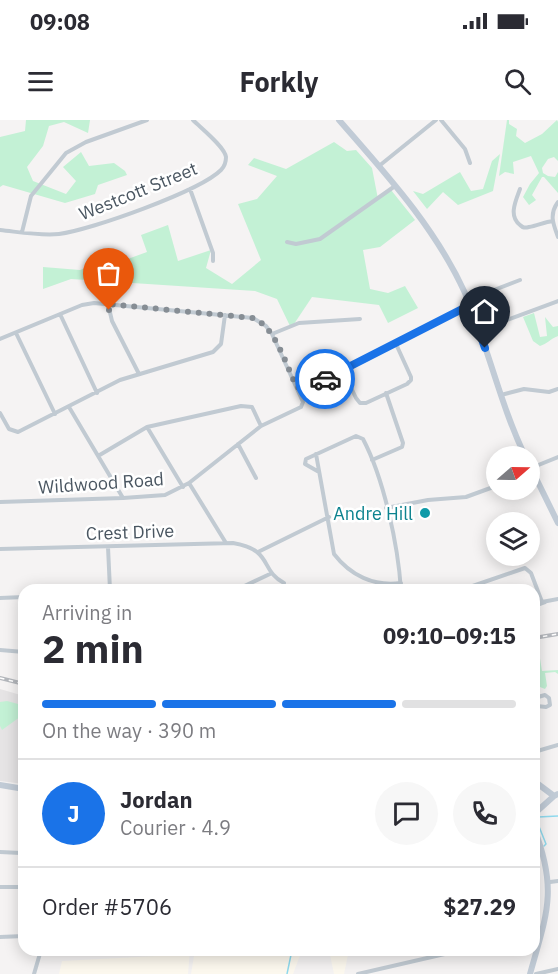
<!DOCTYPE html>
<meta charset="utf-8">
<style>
:root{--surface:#fff;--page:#f7f7f7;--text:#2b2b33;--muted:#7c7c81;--line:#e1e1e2;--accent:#1a73e8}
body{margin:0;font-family:"IBM Plex Sans",sans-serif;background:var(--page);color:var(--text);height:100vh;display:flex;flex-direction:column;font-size:22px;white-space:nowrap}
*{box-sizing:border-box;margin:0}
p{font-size:20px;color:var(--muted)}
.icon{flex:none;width:33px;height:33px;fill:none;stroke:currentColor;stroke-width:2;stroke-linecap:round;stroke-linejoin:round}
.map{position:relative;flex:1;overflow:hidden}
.sheet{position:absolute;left:18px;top:464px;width:522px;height:372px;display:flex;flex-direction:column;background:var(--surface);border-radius:18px;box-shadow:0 3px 15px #0003}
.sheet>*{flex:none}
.needle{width:39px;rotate:70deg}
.tools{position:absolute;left:486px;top:326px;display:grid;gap:12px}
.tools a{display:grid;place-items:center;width:54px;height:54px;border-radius:50%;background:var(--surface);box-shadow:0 3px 15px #0003;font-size:30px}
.pin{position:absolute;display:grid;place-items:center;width:51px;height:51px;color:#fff;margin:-62px -26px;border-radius:50% 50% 50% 0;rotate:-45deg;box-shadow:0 0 6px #0007}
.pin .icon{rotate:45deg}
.courier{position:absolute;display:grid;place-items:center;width:60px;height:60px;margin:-30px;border:4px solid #1a73e8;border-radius:50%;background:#fff;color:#222;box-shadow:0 2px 8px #0007}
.summary em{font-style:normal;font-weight:700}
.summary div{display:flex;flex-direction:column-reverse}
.summary{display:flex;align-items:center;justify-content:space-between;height:102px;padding:0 24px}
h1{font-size:39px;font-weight:700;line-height:45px}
.bar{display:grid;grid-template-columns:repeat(4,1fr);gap:9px 6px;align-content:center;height:72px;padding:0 24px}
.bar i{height:8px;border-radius:4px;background:var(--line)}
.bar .active{background:var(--accent)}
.bar p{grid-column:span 4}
.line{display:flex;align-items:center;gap:15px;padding:0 24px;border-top:2px solid var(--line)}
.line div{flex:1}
.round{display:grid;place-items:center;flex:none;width:63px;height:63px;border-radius:32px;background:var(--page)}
.status{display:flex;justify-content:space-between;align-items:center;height:42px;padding:0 30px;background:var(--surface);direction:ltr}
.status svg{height:16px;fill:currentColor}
header{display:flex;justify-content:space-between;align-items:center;height:78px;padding:0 24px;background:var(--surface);font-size:27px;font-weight:700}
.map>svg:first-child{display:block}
.commercial{fill:#fdf9ef}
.education{fill:#e6e4e5}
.green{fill:#c3f1d5}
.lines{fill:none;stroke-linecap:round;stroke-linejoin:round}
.stream{stroke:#90daee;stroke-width:1.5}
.street{stroke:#c1cad2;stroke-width:4}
.secondary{stroke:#c1cbd6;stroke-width:6}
.rail-casing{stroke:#b5b8bd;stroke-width:4}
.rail{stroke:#fff;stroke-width:1.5;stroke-dasharray:4.5;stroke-linecap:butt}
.done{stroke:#868d94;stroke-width:6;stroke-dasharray:0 10.8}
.route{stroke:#1a73e8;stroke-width:8}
.culture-dot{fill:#0f9aa8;stroke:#fff;stroke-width:2}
.labels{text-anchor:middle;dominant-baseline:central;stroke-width:5;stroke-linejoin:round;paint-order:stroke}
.street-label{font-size:18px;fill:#4a5661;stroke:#fff}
.culture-label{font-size:18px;fill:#0d838f;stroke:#fff;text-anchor:end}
</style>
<div class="status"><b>09:08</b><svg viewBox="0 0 49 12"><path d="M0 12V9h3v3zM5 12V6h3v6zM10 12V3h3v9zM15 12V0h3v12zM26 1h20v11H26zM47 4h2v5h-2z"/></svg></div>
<header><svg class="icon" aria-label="menu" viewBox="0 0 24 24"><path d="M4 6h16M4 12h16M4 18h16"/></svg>Forkly<svg class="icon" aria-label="search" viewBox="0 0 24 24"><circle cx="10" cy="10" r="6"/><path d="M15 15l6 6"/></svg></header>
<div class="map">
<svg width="558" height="854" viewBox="0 0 558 854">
<rect width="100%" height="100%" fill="#f5f3f3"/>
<path class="commercial" d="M158,830H190L188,854H59L62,841L157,836Z
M195,830H302L293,854H191Z
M329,830H349L344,854H334Z"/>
<path class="education" d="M0,569L24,576V664L0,661Z"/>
<path class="green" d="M26,0H90L88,13L64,2L49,6L43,26L27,47L33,61L66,74L76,61L63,47L81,32L89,46L114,43L125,51L127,55L98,65L95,74L65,83L3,65L0,67V17L25,11Z
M507,0H509V4L517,9L516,16L525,23L542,14L557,0L558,2V41L554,37L548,39L542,48L543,53L548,56L555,57L558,52V73L544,57H542L532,75L536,80L529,85L523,77L530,64L539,53L531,36L513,42L514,54L505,52L499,56Z
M334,22L347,31L356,30L372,48L378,79L391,70L415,100L380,127L363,130L370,169L388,173L405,166L418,188L388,203L379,185L312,177L294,204L290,206L277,179L255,171L71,159L43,169V147L80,150L97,144L100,149L147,132L141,115L168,105L178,141L211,130L206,148L232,164L261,140L238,84L257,79L277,56L248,45L254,38L286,49Z
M500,34L493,71L458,85L443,72L427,89L413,71L423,74L460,52L471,71L483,69L492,41Z
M534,193L540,217L547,216L545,197L553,207L558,206V216C550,219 547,224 540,226L533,221L523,197Z
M539,532L542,551L558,550V554L555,552L545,553L547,566L545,569L540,567L538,554H534V533Z
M7,581L18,584L24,594L2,610L0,606V582Z"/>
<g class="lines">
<path class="stream" d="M544,726L546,724L536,699L538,697L558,696
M287,854L292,830"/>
<path class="street" d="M441,0L465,29L470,43
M379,46L436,0
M190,69L213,133V141
M520,69C516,80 508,96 520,105C523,108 525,108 529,107C537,106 544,102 553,101
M558,82C549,94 553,104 558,117
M0,110C19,112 40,116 59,114C91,110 200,71 221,50C224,47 226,42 226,37C225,27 201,8 193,0
M22,112L31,76L66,33L86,22L147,0
M287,122L296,124L320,119L395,66
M468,180L520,160
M108,184L112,201L139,254
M60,194L97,273
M480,210L558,181
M16,213L55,294
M272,214L299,203L360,199
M0,219L82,185L94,183L253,198L266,206L272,214L303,282L301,287L261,306L189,363L165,375L123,378L0,382
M343,251L356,278L360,283H366L407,264L411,260V257L396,224
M297,268C359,250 412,212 470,185
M501,275L524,269L549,272L558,269
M69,287L123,378
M0,293L9,309L18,312L120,260L213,232L221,224L225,195
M147,307L183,367
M238,324L256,358
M316,334L334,434C350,455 374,467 401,463
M98,336L147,307L241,286L252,287L261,306
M372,340L402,327L403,323L386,273
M531,348L558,337
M319,352L305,344L306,339L356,316L363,319C384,359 398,425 401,470
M189,363L226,423
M386,388L428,380L466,377L496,366
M108,427L110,470
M0,429L233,423C274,430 259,450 284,463
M258,432L329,397
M236,470L272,453
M461,470L525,448L531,453L542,482L558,479
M0,478L24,477
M534,486L545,482
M0,530L24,532
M534,588L537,586L546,587L550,585L549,578L545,575L538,577L537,586
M534,632L558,625
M0,732L21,733
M550,762L558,761
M0,767H24
M20,767L24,669
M534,813L541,812
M0,817L24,816
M34,854L41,830
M358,854L462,830
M536,854L558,849"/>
<path class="secondary" d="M339,0C386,54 435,107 465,173C488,226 500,284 525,336
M530,346L558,403
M534,661L554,676L558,674
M0,665L24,669
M534,694L554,676
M530,854C547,793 558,770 534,708"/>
<defs>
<path id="rail" d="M534,518L558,514
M0,558L24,564"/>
</defs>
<use href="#rail" class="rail-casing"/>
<use href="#rail" class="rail"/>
</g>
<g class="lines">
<path class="done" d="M109,190L108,184L253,198C275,206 287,247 297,268L325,259"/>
<path class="route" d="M325,259L470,185L485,228"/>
</g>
<circle class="culture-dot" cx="425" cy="393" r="6"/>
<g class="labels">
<g class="street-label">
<text transform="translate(138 71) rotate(-22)">Westcott Street</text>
<text transform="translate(101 363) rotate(-4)">Wildwood Road</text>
<text transform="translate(130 412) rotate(-2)">Crest Drive</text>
</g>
<g class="culture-label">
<text x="413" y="393">Andre Hill</text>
</g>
</g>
</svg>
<div class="tools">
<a><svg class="needle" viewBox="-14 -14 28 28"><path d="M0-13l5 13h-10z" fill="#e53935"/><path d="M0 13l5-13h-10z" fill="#7c7c81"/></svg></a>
<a><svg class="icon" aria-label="layers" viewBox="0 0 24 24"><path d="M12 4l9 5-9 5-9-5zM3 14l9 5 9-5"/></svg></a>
</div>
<div class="pin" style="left:109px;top:190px;background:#ea580c"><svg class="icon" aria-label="bag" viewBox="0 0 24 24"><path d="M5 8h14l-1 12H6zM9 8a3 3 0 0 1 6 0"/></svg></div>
<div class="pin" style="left:485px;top:228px;background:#1f2937"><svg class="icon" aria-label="home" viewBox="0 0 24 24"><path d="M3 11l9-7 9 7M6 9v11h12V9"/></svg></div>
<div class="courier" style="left:325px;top:259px"><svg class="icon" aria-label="car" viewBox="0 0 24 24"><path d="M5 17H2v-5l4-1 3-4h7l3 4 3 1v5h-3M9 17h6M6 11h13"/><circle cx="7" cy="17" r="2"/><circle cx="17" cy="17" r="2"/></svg></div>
<section class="sheet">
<div class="summary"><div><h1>2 min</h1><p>Arriving in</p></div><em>09:10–09:15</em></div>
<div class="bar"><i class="active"></i><i class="active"></i><i class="active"></i><i></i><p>On the way · 390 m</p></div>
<div class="line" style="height:108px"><b class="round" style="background:var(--accent);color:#fff">J</b><div><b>Jordan</b><p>Courier · 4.9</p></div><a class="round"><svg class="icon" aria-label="chat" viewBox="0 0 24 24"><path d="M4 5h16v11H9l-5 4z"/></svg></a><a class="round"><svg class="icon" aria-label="phone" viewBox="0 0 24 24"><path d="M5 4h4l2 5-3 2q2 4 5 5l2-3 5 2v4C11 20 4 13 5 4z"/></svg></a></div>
<div class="line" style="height:78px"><div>Order #5706</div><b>$27.29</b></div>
</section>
</div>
